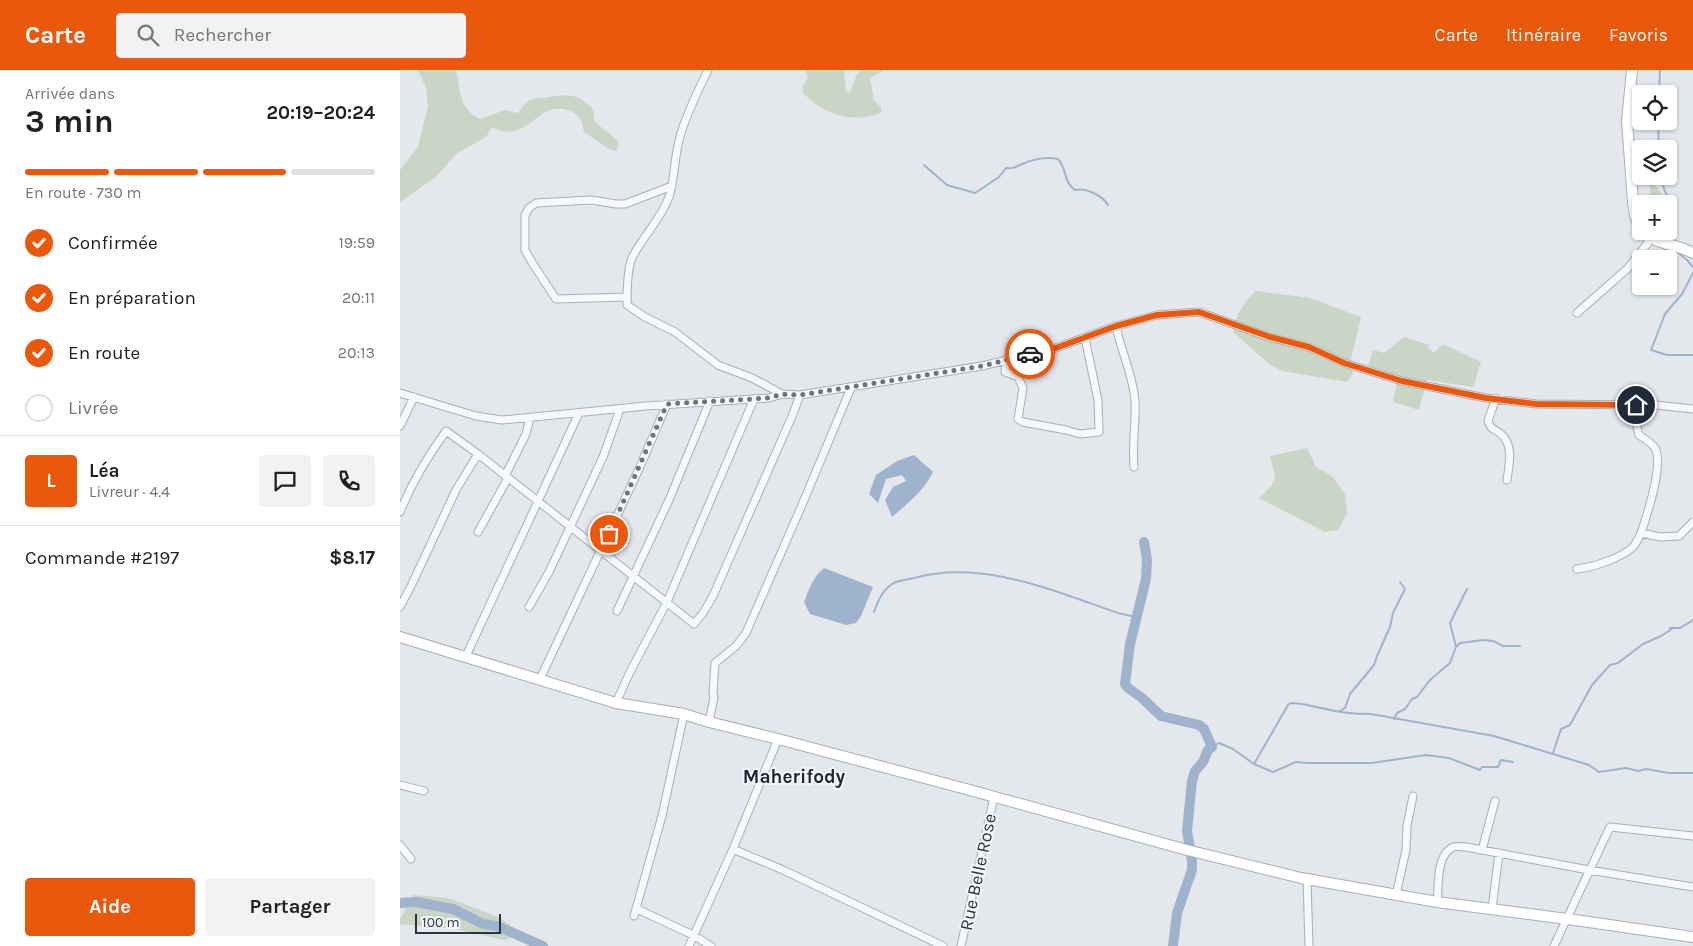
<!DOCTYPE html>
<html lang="fr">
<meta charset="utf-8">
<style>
:root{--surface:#fff;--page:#f2f2f2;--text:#202124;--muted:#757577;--line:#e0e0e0;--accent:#ea580c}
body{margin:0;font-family:Karla,sans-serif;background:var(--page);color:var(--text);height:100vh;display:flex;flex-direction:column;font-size:19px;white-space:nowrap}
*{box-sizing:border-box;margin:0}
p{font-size:16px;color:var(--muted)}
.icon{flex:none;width:28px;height:28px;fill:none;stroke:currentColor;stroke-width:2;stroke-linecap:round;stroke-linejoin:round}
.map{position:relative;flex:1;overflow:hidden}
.drawer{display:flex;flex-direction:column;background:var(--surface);width:400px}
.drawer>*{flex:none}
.controls{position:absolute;left:1232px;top:15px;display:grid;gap:10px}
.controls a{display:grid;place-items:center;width:45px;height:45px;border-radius:5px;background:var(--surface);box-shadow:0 1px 4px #0004;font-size:25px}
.scale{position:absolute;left:15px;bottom:12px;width:86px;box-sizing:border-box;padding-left:5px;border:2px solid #2b3445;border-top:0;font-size:14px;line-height:18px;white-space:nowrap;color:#2b3445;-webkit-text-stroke:4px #f4f6f9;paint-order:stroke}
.pin{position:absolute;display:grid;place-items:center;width:42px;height:42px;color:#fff;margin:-21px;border:2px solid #fff;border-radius:50%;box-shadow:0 1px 5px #0007}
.courier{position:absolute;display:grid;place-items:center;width:50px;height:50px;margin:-25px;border:4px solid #ea580c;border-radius:50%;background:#fff;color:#222;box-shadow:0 1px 6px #0007}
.summary em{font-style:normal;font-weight:700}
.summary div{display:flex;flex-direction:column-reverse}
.summary{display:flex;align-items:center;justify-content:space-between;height:85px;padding:0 25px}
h1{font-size:32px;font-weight:700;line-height:38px}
.bar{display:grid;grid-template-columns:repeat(4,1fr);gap:8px 5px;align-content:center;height:60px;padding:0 25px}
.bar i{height:6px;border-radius:4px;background:var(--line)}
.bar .on{background:var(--accent)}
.bar p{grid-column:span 4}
.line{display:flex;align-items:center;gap:12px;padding:0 25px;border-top:1px solid var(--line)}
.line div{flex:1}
.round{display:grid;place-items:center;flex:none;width:52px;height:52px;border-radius:5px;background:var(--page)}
ol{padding:0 25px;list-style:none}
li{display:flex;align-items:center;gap:15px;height:55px}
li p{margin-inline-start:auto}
li .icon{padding:5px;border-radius:50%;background:var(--accent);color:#fff;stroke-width:4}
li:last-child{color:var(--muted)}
li i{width:28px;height:28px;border:2px solid var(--line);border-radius:50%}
.primary-button{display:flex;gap:10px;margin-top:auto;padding:10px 25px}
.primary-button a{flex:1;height:58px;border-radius:5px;background:var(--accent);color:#fff;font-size:20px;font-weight:700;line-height:58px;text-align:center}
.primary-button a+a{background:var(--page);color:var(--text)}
header{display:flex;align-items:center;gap:30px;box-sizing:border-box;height:70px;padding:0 25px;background:var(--accent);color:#fff}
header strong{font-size:24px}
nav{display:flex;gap:28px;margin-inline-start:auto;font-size:18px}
.search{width:350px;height:45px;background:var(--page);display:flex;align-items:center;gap:12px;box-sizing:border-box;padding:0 18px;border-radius:5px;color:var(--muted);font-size:19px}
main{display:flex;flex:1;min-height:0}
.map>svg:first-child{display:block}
.green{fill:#c9d6c5}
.water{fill:#9fb4cc}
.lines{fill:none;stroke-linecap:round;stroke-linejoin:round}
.stream{stroke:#9fb4cc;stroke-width:2}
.river{stroke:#9fb4cc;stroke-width:10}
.street-casing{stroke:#a9aeb7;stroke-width:9}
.secondary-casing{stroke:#a9aeb7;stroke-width:12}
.street{stroke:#f7f8fa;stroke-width:7}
.secondary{stroke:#fff;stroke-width:10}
.done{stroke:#6c737f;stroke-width:5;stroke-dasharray:0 9}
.route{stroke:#ea580c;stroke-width:6}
.labels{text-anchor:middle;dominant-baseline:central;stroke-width:4;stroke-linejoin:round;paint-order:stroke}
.street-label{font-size:18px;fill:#2b3445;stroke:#f4f6f9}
.neighbourhood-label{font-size:19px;font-weight:bold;fill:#1d2536;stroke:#f4f6f9}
</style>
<header>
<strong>Carte</strong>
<div class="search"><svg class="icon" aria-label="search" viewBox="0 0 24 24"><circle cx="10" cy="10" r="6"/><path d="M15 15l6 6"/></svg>Rechercher</div>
<nav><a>Carte</a><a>Itinéraire</a><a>Favoris</a></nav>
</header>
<main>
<section class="drawer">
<div class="summary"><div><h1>3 min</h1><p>Arrivée dans</p></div><em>20:19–20:24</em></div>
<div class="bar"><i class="on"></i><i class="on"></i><i class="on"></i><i></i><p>En route · 730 m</p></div>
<ol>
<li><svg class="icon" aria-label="check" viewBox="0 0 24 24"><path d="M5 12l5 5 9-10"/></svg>Confirmée<p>19:59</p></li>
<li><svg class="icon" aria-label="check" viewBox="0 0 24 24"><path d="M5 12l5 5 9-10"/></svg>En préparation<p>20:11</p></li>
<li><svg class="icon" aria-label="check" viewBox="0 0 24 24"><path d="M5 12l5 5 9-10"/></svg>En route<p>20:13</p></li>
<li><i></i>Livrée</li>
</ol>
<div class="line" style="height:90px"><b class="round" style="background:var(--accent);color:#fff">L</b><div><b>Léa</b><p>Livreur · 4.4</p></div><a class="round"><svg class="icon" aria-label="chat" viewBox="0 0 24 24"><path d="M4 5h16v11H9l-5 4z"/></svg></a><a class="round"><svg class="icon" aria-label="phone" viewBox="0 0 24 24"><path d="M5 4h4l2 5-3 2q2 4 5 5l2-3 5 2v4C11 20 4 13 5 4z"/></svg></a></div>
<div class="line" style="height:65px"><div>Commande #2197</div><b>$8.17</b></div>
<div class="primary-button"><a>Aide</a><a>Partager</a></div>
</section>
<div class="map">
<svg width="1293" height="876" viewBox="0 0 1293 876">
<rect width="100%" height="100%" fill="#e4e7ec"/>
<path class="green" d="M18,0H56C61,21 58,38 80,49L105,40L118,43C121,38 126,31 132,29C135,28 140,28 144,28C165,24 179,22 194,41V50C201,59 211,63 218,72L217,81L209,79L184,62C182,52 181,45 170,41C144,31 135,56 114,61C107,63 98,61 92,57L86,67L56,84L36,107L0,132V100L18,77L28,36L26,18Z
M406,0H444L446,21L450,23L457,4L462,0H484L470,8L474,30L481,37V43C452,54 424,45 403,23V15L408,8Z
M1253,112L1257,117L1269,134H1250V116Z
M856,221L910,228L961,247L951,289L953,304L947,312L882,301L869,294L833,262C837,243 842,234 856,221Z
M1004,267L1029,275L1028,278L1034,283L1043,274L1081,292L1073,317L1027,310L1019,340L993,332L997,313L966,303L973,280L984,283Z
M907,378L916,397L932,406L945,424L947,444L938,460L925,462L859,428L871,416L875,408L870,386Z
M13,825L49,828L98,847L108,854L110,853V866L108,869L104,870L55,859L0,854V849Z"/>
<path class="water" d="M514,385L533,402C523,422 508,433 492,447L485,430L493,417L506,411L502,405L486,409L478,433L469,424L476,405L497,391Z
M424,498L473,517L461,546L456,553L446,555L410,544L404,532C409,519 413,507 424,498Z"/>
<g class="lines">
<path class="stream" d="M1259,24L1260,0
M1258,51L1259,79
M524,95L547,115L575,123L599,107L606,98C613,99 615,97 622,94C634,89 645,86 658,89C667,98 663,112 675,120C686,118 702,125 708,135
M1266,106C1260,120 1266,121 1271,132C1275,142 1274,160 1272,171
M1276,181L1287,190L1293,197
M1293,203L1282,224L1265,244L1251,280L1267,285H1293
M474,542C478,531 482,521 492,514C498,510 507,510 514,508C582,489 654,521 718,543L736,547
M1056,577L1050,553L1067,519
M940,641L945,638L950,624L974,595L977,586L990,557L993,543L1005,519L1000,512
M994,649L997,643L1005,639L1012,629L1017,627L1030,610L1050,593L1056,577L1060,573L1083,570L1093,571L1103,576H1120
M812,677L819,673L833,679L854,694L888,635L891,633C904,633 914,637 926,639C941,643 956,644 971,644L1094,666L1189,695L1199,702L1226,698L1238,701L1246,699L1269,703H1293
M1153,683L1161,659L1170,655L1192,615L1210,595L1218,593L1243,574L1261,566L1272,559L1270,558H1280L1293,550
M854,694L873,702L896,692L908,693H972L1026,685L1049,688L1080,700L1082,697H1098L1101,690L1113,692"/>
<path class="river" d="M744,472L747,489L746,509L730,574L725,614L728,618L742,628L761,646L799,655L804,659L812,677L808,680L803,692L795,701L792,711L787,761L792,791V800L777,843L773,876
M0,833L16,832L53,839L83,854L97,856L143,876"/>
<defs>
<path id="street" d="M308,0C298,21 286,44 280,67C274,87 275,108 269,127C261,149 244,165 233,186C227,196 227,222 227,235L245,247L275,262L318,295L352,308L382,324L400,325L582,296L653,279L716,256L757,245L799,242L869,267L909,277L944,293L1002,311L1086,328L1137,334L1256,335L1293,339
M227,227L156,229L133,194L125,180V145L129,138L136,133L191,130L216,134H225L272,116
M1177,243L1227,199L1248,173L1247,166
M716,256C721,281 733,305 735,331C736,353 732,375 734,397
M607,289L605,302L618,307L623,318L618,349L623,352L666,360L680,364L699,362L698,330L685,268
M0,323L76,346L102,350L246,336L369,328L382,324
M1096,328L1088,351C1091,360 1093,358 1101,364C1114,375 1109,395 1107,410
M1236,335L1237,357L1239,365C1245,369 1251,372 1255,378C1264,395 1247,445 1241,463L1261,467L1279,466L1293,452
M0,356L14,327
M78,384L294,554L303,543L313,526L393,344L400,325
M105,406L126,364L130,348
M0,442C12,412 28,386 46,361L78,384L56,420L12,514L0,537
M78,462L108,408
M1177,499C1194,497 1221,488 1233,477C1236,474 1239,467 1241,463
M129,537L149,502L203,387L220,339
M217,541L269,430L310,331
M66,586L179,343
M140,609L239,399L267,334
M216,633L230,602L267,532L354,329
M309,652L314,627L313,623L315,593L336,576L346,563L402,435L451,318
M0,715L24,721
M0,775L11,789
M333,779L383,800L543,876
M1082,780L1095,731
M907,809L909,876
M996,825L1006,780L1007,756L1013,726
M1037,832C1039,816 1036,789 1050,779C1054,775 1061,777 1066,777L1189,800L1293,817
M237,839L293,865L311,876
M1092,839L1099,783
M234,846L262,746L284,644
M289,876L333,779L378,669
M561,876L594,727
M1154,876L1210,757L1293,766"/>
<path id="secondary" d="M1232,0L1227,51L1233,132L1235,146L1241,160
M1242,161C1256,175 1277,174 1293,183
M0,567L216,633L284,644L309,652L378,669L566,719L787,780L901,808L1037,832L1175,850L1293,867"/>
</defs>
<use href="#street" class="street-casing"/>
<use href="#secondary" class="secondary-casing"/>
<use href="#street" class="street"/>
<use href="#secondary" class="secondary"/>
</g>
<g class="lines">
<path class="done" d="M209,464L267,334L369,328L382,324L400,325L582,296L630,284"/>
<path class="route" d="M630,284L653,279L716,256L757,245L799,242L870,267L909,277L944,293L1002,311L1086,328L1137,334L1236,335"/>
</g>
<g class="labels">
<g class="street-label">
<text transform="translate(578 802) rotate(-78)">Rue Belle Rose</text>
</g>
<g class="neighbourhood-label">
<text x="394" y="707">Maherifody</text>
</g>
</g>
</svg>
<div class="controls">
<a><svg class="icon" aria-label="locate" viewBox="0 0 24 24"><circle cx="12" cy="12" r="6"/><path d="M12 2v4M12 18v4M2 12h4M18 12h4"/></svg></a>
<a><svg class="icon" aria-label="layers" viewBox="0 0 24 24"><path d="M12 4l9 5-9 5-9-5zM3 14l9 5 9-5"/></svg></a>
<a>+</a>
<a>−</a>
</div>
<div class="scale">100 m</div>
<div class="pin" style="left:209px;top:464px;background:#ea580c"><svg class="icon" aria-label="bag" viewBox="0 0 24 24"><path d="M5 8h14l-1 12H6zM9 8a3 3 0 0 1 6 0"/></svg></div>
<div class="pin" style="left:1236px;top:335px;background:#1f2937"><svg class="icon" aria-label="home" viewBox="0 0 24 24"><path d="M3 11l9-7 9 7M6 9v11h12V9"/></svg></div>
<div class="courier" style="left:630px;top:284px"><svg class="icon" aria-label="car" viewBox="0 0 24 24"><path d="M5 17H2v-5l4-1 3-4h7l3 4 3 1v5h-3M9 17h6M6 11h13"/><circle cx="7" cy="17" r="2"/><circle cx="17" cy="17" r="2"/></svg></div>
</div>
</main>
